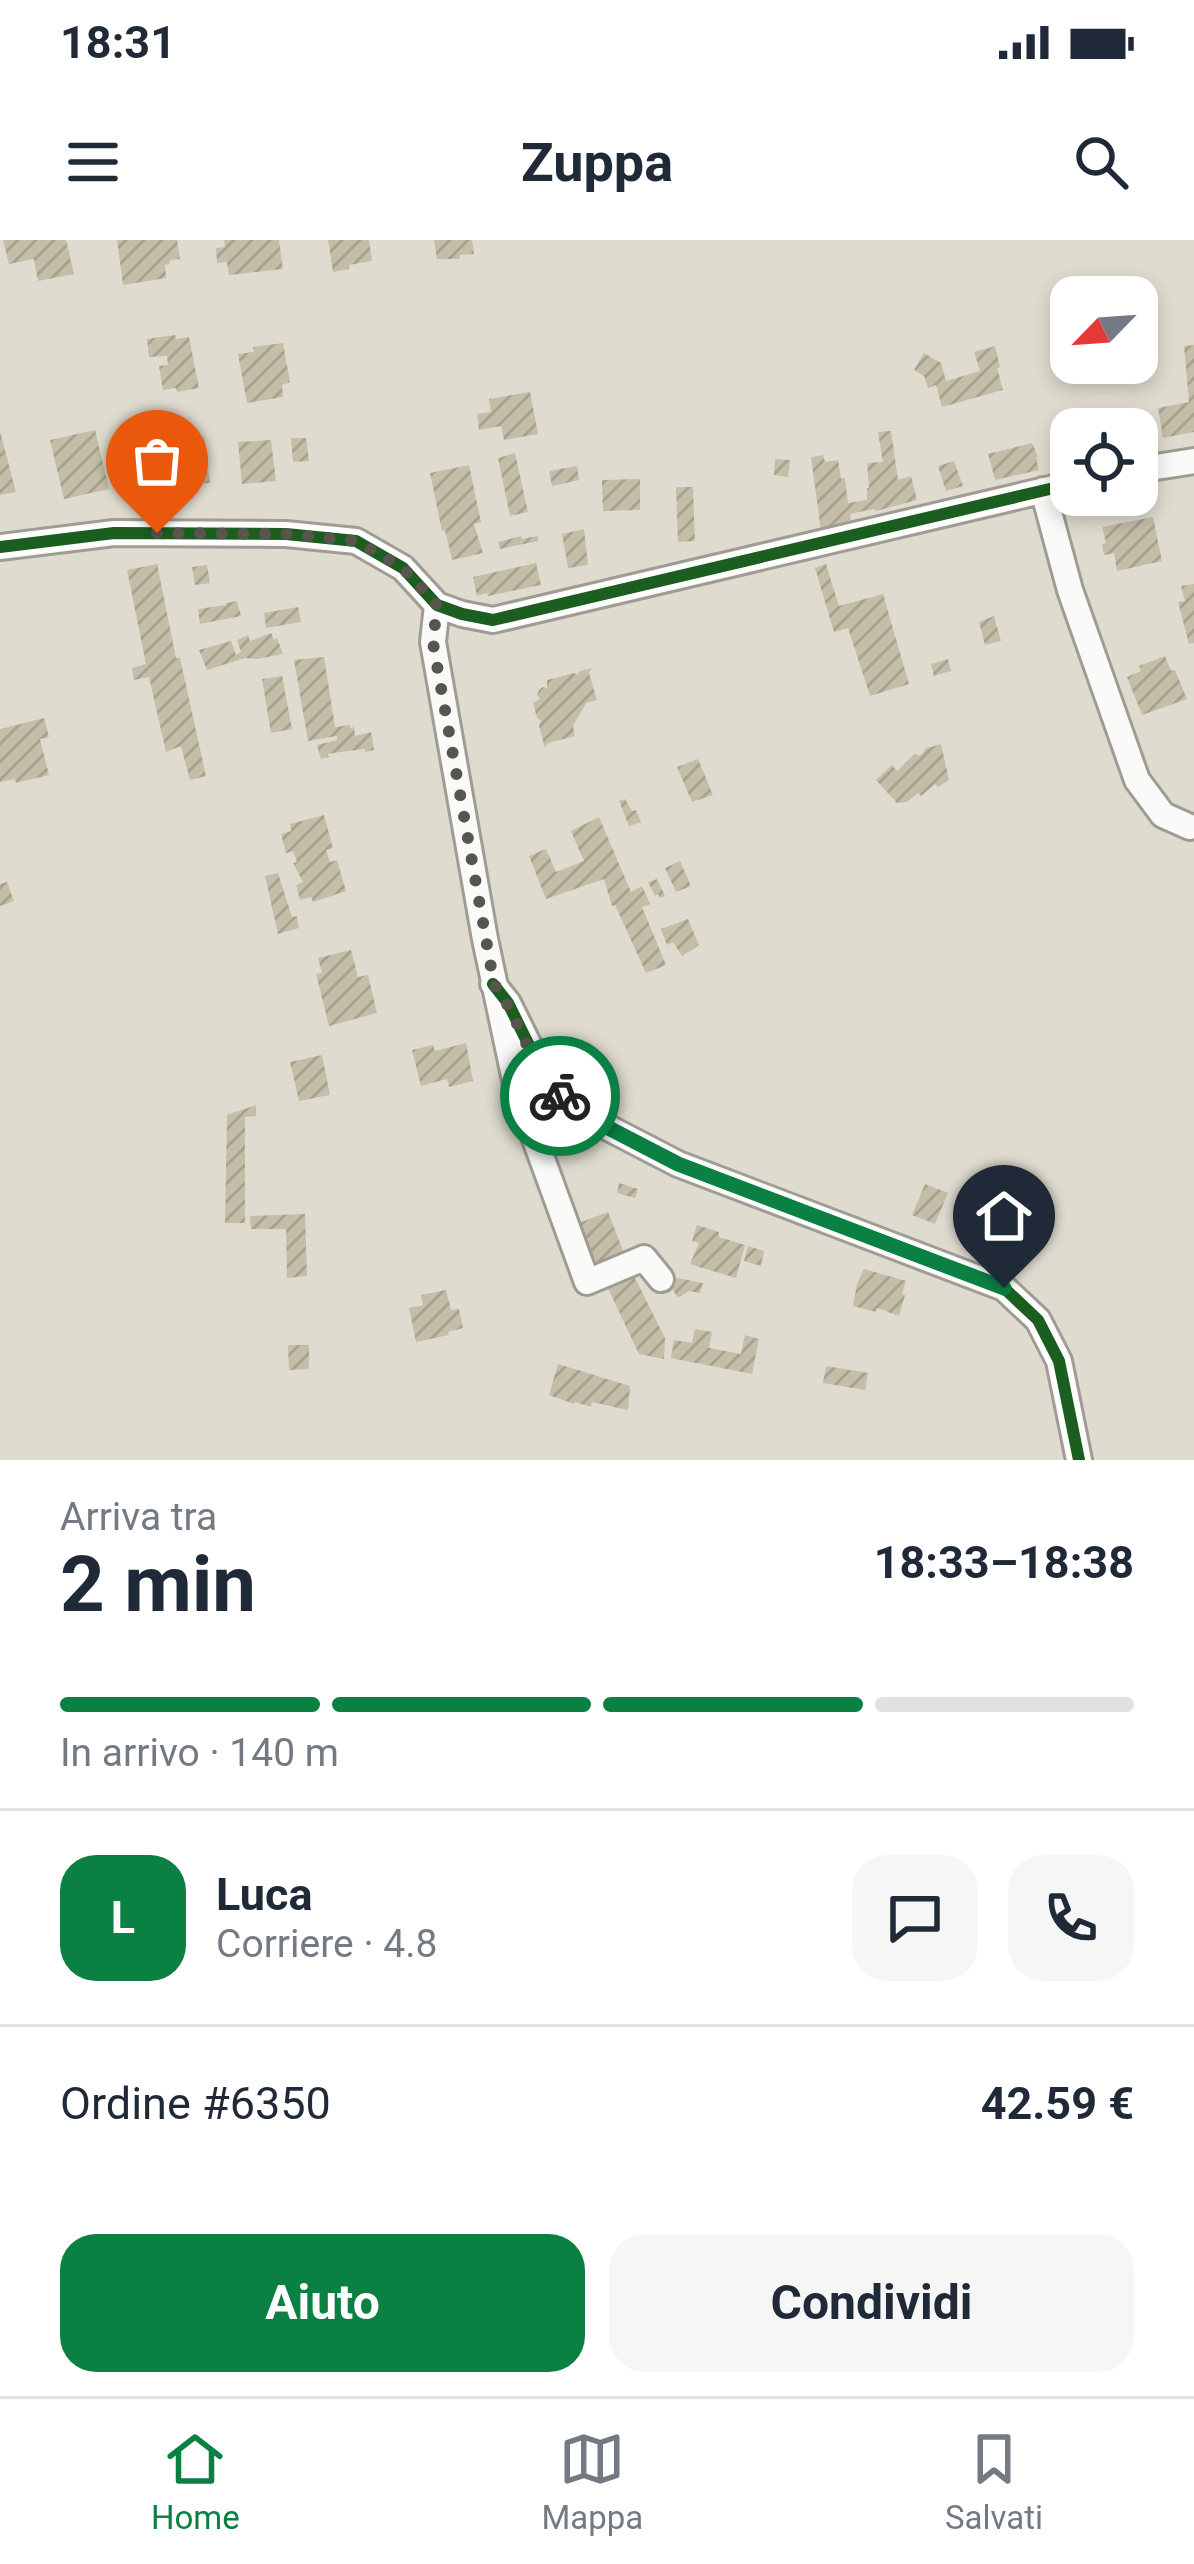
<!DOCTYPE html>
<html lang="it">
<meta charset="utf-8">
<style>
:root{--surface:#fff;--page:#f6f6f7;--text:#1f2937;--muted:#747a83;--line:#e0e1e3;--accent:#0b8043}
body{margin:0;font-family:Roboto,sans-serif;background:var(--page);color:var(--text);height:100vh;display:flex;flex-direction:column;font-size:45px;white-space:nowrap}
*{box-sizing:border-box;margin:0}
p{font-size:39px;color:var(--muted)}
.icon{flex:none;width:66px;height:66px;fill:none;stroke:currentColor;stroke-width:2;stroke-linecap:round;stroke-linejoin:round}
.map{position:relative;height:1220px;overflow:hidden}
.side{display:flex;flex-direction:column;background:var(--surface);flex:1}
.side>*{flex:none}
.needle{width:78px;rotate:245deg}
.buttons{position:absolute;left:1050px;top:36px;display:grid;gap:24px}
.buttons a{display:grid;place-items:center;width:108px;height:108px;border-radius:24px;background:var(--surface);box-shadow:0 6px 18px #0003;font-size:60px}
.pin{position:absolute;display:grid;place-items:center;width:102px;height:102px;color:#fff;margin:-123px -51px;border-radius:50% 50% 50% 0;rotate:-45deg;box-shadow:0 0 12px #0007}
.pin .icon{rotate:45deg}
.courier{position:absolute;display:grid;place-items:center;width:120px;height:120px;margin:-60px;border:9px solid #0b8043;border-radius:50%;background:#fff;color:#222;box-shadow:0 3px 15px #0007}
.headline em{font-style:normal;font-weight:700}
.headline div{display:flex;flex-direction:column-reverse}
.headline{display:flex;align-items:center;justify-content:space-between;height:204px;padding:0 60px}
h1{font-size:78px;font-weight:700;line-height:90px}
.bar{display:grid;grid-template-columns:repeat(4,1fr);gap:18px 12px;align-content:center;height:144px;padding:0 60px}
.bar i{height:15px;border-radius:9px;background:var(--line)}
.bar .current{background:var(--accent)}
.bar p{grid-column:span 4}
.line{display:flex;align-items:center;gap:30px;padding:0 60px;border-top:3px solid var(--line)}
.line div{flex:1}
.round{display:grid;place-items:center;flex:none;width:126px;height:126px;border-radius:36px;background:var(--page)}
.cta{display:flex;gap:24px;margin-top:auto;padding:24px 60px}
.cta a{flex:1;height:138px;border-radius:36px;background:var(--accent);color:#fff;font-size:48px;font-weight:700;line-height:138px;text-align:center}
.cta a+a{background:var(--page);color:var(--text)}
.status{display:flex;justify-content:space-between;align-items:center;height:84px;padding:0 60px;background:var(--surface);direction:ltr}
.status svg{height:33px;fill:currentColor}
header{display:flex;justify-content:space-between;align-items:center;height:156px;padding:0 60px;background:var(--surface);font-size:54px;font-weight:700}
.tabs{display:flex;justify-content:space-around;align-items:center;height:168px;border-top:3px solid var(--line);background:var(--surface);font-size:33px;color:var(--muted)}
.tabs a{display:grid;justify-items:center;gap:6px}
.tabs .current{color:var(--accent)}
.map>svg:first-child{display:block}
.building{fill:url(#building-hatch)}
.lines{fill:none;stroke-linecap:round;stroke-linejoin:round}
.minor-casing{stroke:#9f9d93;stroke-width:30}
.minor{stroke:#fafaf8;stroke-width:24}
.cycleway-casing{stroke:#fff;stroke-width:20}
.cycleway{stroke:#1b5e20;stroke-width:12}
.done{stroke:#58564c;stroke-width:12;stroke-dasharray:0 21.6}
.route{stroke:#0b8043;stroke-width:15}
</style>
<div class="status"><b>18:31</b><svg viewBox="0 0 49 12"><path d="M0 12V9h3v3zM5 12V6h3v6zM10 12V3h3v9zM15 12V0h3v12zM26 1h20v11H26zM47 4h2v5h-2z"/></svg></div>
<header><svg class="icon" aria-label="menu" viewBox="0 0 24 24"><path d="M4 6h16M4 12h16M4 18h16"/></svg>Zuppa<svg class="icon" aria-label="search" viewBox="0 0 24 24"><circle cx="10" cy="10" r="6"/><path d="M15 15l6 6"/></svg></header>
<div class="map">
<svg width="1194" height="1220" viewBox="0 0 1194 1220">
<defs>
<pattern id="building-hatch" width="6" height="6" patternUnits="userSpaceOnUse" patternTransform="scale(3)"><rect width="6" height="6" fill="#c4bea8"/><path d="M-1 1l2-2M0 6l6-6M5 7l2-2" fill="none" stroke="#a7a28f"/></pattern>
</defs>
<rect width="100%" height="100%" fill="#dfdccf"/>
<path class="building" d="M3,0H66L74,34L38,41L34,19L9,24Z
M117,0H177L180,19L170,20V24L165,25L166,38L123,45Z
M224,0H279L283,29L229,35L227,22L217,23L216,8L225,7Z
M328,0H369L372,21L349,25V29L333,32Z
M434,0H472L474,14L460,15L459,19H437Z
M175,95L176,99L189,97L199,148L177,152L176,148L163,150L159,126L168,125L167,116L149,117L147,99Z
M1071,96V123H1101L1103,132L1064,140L1059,113L1066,112L1063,98Z
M283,103L290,142L282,145L283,157L247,163L238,114L254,112L253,107Z
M1194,105V192L1163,198L1158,168L1189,162L1184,106Z
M995,106L1000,127L997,128L1003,150L942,167L936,145L928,148L924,136L914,130L924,113L941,123L946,141L980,131L974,112Z
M530,152L538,194L504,200L501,186L479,190L477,174L491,172L489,159Z
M95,190L109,249L64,259L50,200Z
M0,191L16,252L0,255Z
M891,191L898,240L911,236L917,260L876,271L874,269L850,274L852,287L821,291L811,217L823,215L825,222L838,220L841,239L845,238L848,263L867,260V248H869L867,223L883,222L878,192Z
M204,197L210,243L193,245L192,240L179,242L180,247L165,249L155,204Z
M291,198H306L309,221L293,222Z
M271,200L276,241L242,244L238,202Z
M1032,203L1038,217H1036L1039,230L995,240L988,214Z
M515,213L528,272L510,276L498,218Z
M775,219L790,220L788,237L774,235Z
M954,221L963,246L946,251L938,226Z
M469,225L481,282L474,284L483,313L452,320L445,290L442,291L430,233Z
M577,226L579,240L552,246L549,231Z
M640,239V270L603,271L602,240Z
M676,247H693L695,301L678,302Z
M1153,277L1162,321L1117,331L1114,313L1104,315L1102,304L1106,303L1102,287Z
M584,289L588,325L568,328L562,294Z
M521,296L522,299L538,296V301L500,309L498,302Z
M536,323L541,345L488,356L487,353L477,356L473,337Z
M157,324L171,393L176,418H180L206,536L190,540L181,506L166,512L149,437L134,440L132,428L146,424L127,330Z
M826,324L839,366L883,354L909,444L870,456L848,388L834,392L815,328Z
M207,325L210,343L195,345L192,327Z
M1194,344V403L1189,404L1178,362L1185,361L1181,346Z
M237,361L241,376L200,384L198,369L226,365V363Z
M298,367L301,382L266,388L264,373Z
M994,376L1001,401L985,405L979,382Z
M271,393L274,400L277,398L283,414L257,419L245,418L207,430L199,410L231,401L236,415L241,412L237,400L248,395L250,401Z
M1165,416L1171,431L1175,430L1187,459L1142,475L1127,437L1141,431L1139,426Z
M324,417L335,487L350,485V488L354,487L355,496L371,492L374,510L365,512V509L340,512L328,514L329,517L321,519L317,505L337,500V496L308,501L294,420Z
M948,419L951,431L934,436L931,424Z
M592,428L589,433L597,460L586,463L573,486L575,496L548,503L545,508L539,486L541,481L537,478L533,463L540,459L537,455L539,450L543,447L547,448V440L574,433L577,435L580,431Z
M282,436L292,489L271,493L262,439Z
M44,478L49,497L40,499L49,535L16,543L15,539L0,542V489Z
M941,504L949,540L938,547L935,544L921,556L918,553L907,562L897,563L876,540L892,525L897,531L915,513L919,516L925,511L924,509Z
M698,519L713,555L692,562L677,527Z
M625,559L632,571L636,570L641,582L629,586L619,561Z
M324,575L333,608L326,610L330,622L337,620L346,651L313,662L311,657L300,660L296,645L303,642L293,623L297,622L293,611L286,613L281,594L291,591L290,584Z
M599,577L631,652L642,646L650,664L642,667L666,725L646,733L615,665L612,666L604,639L546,659L529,616L546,609L556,632L584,621L571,591Z
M680,621L691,646L676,652L665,628Z
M278,633L292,677L297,676L299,688L278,694L265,636Z
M657,639L665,656L660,658L658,654L655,656L648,642Z
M7,642L14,661L0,666V644Z
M688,679L699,705L682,716L673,702L667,705L661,689Z
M351,710L358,737L368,735L377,773L329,786L316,734L322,733L318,718Z
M466,803L473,841L449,847L447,839L421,846L412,810L433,805L435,811Z
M322,815L330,855L299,861L290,822Z
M256,865V876L245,877V983H225L227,875Z
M619,943L638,949L635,958L617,953Z
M925,944L948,953L935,984L912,975Z
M608,972L624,1013L608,1019L611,1027L592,1026L576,984Z
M305,974L307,1036L287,1038L286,989H251L250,976Z
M697,985L719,992V997L745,1005L736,1038L690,1024L699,1003L692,1001Z
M748,1006L764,1011L761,1026L744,1021Z
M864,1029L906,1041L902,1054L905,1055L899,1076L877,1068L876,1072L853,1066L857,1044Z
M631,1030L665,1098L664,1119L639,1114L605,1042Z
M668,1036L703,1043L700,1053L689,1051L678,1058L673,1050L668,1053L666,1048L673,1043Z
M446,1050L451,1070L459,1069L463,1088L448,1092L449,1095L416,1102L409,1068L423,1065L421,1055Z
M695,1089L712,1092L709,1108L741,1114L745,1095L759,1099L752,1134L671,1118L674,1100L692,1103Z
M288,1105H309V1129L289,1130Z
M558,1124L630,1146L628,1170L592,1162L591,1167L575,1162L574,1164L549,1155Z
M826,1126L868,1133L865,1150L823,1143Z"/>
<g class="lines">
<defs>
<path id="minor" d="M1137,230L1194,221
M1043,250L1070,350L1137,540L1163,575L1190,587
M0,307L114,293L286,294L356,301L403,328L437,365L462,374L493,380L1071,244
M437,365L433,402L485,699L517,850L587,1042L644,1018L661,1039
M493,744L508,763L548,844L572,869L678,924L1004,1048L1038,1080L1059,1121L1079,1220"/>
</defs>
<use href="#minor" class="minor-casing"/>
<use href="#minor" class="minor"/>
<defs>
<path id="cycleway" d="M0,307L114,293L286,294L356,301L403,328L437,365L462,374L493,380L1071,244
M493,744L508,763L548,844L572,869L678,924L1004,1048L1038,1080L1059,1121L1079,1220"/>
</defs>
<use href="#cycleway" class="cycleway-casing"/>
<use href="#cycleway" class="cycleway"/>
</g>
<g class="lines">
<path class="done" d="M157,293L286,294L356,301L403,328L437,365L433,403L494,744C520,778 529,825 560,856"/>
<path class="route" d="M560,856L572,869L678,924L1004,1048"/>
</g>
</svg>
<div class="buttons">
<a><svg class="needle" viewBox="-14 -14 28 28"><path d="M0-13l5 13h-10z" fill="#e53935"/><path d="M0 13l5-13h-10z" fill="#747a83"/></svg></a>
<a><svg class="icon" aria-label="locate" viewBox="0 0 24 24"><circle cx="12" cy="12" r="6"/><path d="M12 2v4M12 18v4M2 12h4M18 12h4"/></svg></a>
</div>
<div class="pin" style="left:157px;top:293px;background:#ea580c"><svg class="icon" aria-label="bag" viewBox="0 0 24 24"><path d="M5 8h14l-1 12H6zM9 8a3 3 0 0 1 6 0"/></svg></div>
<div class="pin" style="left:1004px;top:1048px;background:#1f2937"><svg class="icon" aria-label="home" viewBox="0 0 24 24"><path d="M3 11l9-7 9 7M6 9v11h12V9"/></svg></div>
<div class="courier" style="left:560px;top:856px"><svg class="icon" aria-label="bike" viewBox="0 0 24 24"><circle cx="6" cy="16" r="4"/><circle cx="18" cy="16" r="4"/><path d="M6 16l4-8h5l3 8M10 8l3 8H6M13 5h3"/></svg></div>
</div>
<section class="side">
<div class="headline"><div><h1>2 min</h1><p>Arriva tra</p></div><em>18:33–18:38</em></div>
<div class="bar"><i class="current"></i><i class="current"></i><i class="current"></i><i></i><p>In arrivo · 140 m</p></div>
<div class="line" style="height:216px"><b class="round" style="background:var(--accent);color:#fff">L</b><div><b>Luca</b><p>Corriere · 4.8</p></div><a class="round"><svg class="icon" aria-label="chat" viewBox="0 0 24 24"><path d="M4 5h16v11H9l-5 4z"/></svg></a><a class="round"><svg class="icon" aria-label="phone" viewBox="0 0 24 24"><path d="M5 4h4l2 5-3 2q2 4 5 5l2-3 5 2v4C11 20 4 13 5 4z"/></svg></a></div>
<div class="line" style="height:156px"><div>Ordine #6350</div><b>42.59 €</b></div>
<div class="cta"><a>Aiuto</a><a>Condividi</a></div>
</section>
<nav class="tabs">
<a class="current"><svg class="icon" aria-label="home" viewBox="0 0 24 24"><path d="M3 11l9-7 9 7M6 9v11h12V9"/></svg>Home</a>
<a><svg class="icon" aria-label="map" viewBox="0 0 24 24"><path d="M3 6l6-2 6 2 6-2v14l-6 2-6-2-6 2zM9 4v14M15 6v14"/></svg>Mappa</a>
<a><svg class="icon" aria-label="saved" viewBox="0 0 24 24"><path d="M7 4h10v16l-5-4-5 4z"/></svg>Salvati</a>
</nav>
